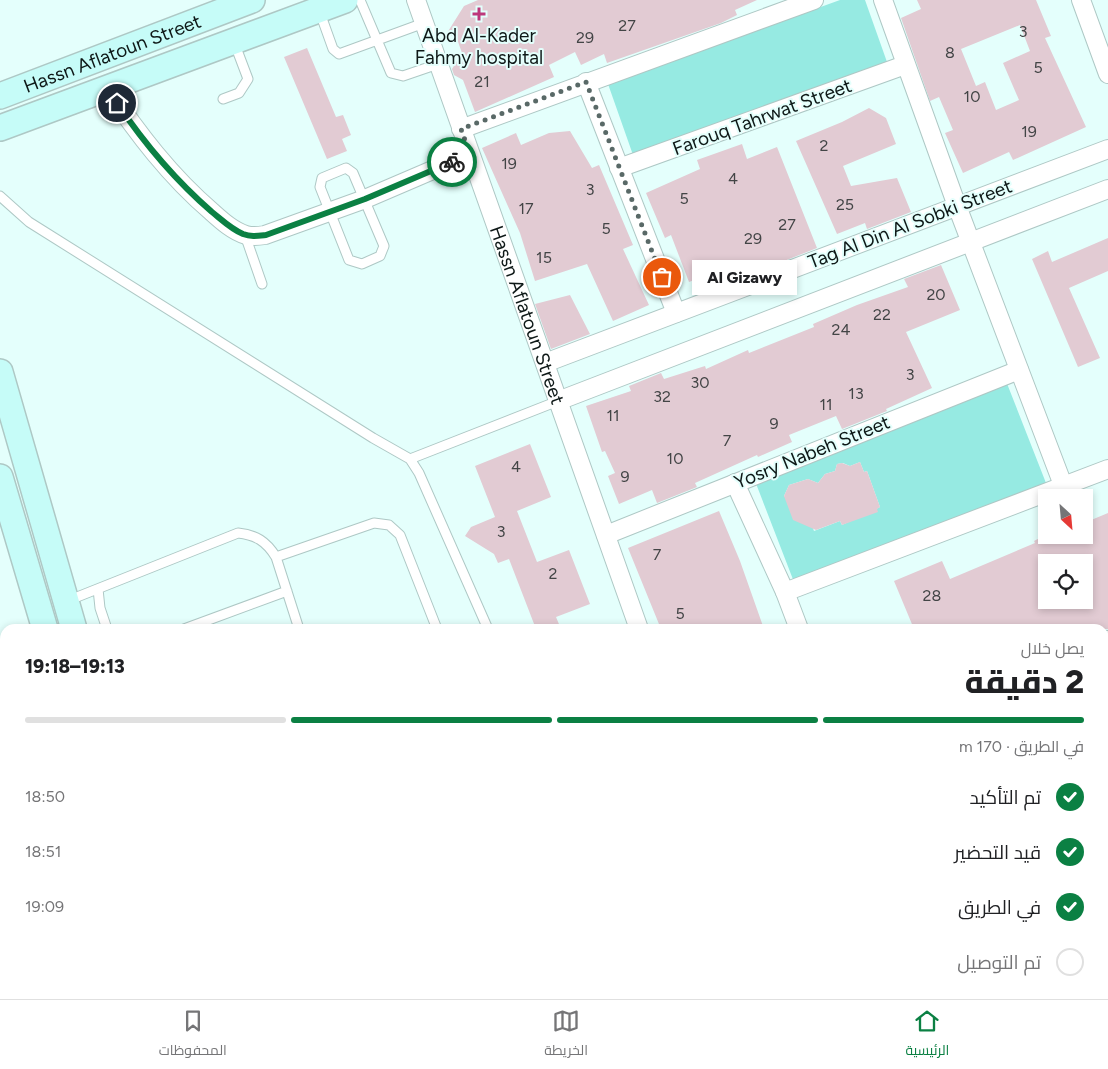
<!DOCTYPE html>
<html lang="ar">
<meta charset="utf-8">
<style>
:root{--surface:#fff;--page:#f2f2f2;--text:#202124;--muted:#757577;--line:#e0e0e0;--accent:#0b8043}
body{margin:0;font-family:Figtree,Cairo,sans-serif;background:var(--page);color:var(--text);direction:rtl;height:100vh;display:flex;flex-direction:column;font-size:19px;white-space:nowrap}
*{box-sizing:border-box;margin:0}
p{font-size:16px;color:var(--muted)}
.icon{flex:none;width:28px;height:28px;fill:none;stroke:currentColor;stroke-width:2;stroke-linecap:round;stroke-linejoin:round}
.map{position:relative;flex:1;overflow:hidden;direction:ltr}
.sheet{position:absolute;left:0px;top:624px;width:1109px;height:376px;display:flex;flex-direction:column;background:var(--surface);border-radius:15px 15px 0 0;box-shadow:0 2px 8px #0003;direction:rtl}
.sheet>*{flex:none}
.needle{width:32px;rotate:154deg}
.buttons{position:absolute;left:1038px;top:489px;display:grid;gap:10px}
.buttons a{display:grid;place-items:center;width:55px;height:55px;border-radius:0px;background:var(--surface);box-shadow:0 2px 8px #0003;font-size:25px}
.pin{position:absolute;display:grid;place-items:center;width:42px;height:42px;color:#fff;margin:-21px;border:2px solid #fff;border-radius:50%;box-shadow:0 1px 5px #0007}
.courier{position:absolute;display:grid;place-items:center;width:50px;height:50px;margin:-25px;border:4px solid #0b8043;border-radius:50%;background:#fff;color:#222;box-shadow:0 1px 6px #0007}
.bubble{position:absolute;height:35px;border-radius:0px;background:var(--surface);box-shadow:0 2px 8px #0003;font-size:16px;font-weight:800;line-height:35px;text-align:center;direction:rtl}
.overview em{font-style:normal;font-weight:800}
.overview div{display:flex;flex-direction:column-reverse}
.overview{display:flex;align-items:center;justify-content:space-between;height:85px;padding:0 25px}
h1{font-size:32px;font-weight:800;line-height:38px}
.bar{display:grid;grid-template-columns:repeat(4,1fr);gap:8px 5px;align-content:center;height:60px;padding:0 25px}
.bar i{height:6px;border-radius:4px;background:var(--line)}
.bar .on{background:var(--accent)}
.bar p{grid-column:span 4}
ol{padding:0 25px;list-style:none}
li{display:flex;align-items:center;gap:15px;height:55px}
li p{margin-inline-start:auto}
li .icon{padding:5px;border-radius:50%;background:var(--accent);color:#fff;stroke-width:4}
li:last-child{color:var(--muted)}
li i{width:28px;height:28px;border:2px solid var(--line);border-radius:50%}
.tab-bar{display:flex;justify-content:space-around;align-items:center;height:70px;border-top:1px solid var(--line);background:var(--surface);font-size:14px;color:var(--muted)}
.tab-bar a{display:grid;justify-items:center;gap:2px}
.tab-bar .on{color:var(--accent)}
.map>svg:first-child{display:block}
.green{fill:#96eae2;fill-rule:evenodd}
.building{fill:#e2cbd3;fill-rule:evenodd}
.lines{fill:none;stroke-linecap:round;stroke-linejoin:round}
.lane-casing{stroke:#aec8c5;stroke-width:11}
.street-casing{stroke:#aec8c5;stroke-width:20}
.secondary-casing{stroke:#aec8c5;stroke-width:28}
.highway-casing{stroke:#2ea7a0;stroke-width:30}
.lane{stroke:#fff;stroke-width:9}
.street{stroke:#fff;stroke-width:18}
.secondary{stroke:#c6fcf8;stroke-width:25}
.highway{stroke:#40f4e9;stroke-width:28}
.done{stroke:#596967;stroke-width:5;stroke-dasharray:0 9}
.route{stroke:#0b8043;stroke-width:6}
.poi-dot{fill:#bd387b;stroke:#e4fffc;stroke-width:2}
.labels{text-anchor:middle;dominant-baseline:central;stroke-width:4;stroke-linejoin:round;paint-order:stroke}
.number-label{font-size:16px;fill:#434546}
.poi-label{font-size:19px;fill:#0e1817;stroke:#e4fffc}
.street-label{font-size:19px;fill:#0e1817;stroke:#e4fffc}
</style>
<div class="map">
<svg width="1108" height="999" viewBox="0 0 1108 999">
<rect width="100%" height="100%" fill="#e4fffc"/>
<path class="green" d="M840,0H865L887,62L633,155L608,84Z
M1006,381L1046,483L794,582L755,481ZM860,462L864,472L867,471L880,507L842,525L840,521L814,531L811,523L784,496L789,485L808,479L818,483L825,474L835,471L837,464L843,463L850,466Z"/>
<path class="building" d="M478,0H757L735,10L737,15L721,23L607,63L604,54L581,65L575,52L549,65L554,77L475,112L463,80L454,75L452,69L462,53L457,39L447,33L464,6Z
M917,0H1036L1051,36L1045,38L1086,127L1013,160L1009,152L963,173L945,133L953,130L939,97L930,101L901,18L921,9ZM1020,25L1030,51L1003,63L1019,100L996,110L985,82L976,86L961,49Z
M307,48L336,117L343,115L351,135L342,139L347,151L327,159L284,57Z
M869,108L886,118L896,144L843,166L851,186L897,178L911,212L867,229L865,223L837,234L796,141L842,122Z
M570,131L592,168L599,165L633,245L623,249L649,305L613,321L587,264L535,281L520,233L482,148L516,133L521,145L549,133Z
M742,144L747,159L777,147L817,248L774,265L772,260L739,273L735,265L689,282L671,235L665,238L646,193L700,169L697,160Z
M1108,238V271L1069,288L1100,358L1078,367L1032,259L1048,251L1052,262Z
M941,265L960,310L906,332L932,388L886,409L887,411L842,429L836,416L789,435L792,442L758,457L757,455L695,483L697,487L657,503L652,490L619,504L608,476L615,473L605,451L602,452L586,406L631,391L629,386L661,373L664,379L705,366L706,369L748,350L749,353L814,327L813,324L857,305L908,287L904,279Z
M570,295L590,334L551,349L535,304Z
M530,444L551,497L517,511L537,562L569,550L590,604L556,617L561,629H536L509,559L498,563L494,554L465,536L471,527L495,517L475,466Z
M860,462L864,472L867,471L880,507L877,509L878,512L842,525L840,521L816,530L793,520L784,496L789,485L808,479L818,483L825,474L835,471L837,464L842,463L850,466Z
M719,511L740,561L764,629H661L628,548Z
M1108,513V629H914L894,581L942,561L950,579L1035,543L1034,541L1045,535H1084V523ZM1046,562H1084V600H1046Z"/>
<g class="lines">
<defs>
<path id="lane" d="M360,0L391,73L403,76L438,64
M319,10L333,49L339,54L424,23
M223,99L239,93L248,79L234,42
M346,168L353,173L384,246L380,256L362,264L349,260L320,187L322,178Z
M0,196L29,222L373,438L410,459L419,473L488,629
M245,235L262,284
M410,459L558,401
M276,557L374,523L389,525L400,535L437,629
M98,589L100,608L107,629
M67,601L238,533C256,535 266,541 276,557L299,629
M184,629L287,591
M0,807L5,805
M128,995L129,999"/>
<g id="street">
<path id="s1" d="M416,0L639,629"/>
<path d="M883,0L957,206L1063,485"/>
<path d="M1081,0L1108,74"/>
<path d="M586,82L676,313"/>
<path d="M107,88C138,134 170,176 212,212C222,221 233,231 246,235C253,237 259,236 265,235L365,199L470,154"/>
<path d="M461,129L814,0"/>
<path d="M619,168L905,65"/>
<path d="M545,363L1108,149"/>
<path d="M558,401L1108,189"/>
<path d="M735,483L785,592L799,629"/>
<path d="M606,535L1019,370"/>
<path d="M785,592L1108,469"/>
<path d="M1104,641L1108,640"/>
<path d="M1104,669L1108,667"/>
<path d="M491,995L493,999"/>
<path d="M1025,999L1027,995"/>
</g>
<g id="secondary">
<path id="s2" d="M0,96L252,0"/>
<path d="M0,128L345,0"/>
<path d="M0,372L74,629"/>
<path d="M0,477L45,629"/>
<path d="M1104,774H1108"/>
<path d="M1104,841H1108"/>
<path d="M150,995V999"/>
<path d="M320,999L330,995"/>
</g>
<path id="highway" d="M1104,806H1108
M210,999L220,995"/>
</defs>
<use href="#lane" class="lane-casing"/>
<use href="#street" class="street-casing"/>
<use href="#secondary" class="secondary-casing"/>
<use href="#highway" class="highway-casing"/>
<use href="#lane" class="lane"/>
<use href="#street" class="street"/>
<use href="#secondary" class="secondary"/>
<use href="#highway" class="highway"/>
</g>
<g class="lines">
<path class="done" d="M452,162L470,154L461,129L586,82L662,277"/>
<path class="route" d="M117,103C144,143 175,180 212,212C222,220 231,229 243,234C251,237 257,236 266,235L365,199L452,162"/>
</g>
<path class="poi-dot" d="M476.5 6.5h5v5h5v5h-5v5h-5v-5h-5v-5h5z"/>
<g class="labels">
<g class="number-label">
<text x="627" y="25">27</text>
<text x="1023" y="31">3</text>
<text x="585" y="37">29</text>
<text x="950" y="52">8</text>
<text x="1038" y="67">5</text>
<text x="482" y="81">21</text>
<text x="972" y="96">10</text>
<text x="1029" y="131">19</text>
<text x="824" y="145">2</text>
<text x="509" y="163">19</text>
<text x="733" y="178">4</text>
<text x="590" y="189">3</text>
<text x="684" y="198">5</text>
<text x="845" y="204">25</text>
<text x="526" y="208">17</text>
<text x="787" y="224">27</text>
<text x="606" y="228">5</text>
<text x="753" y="238">29</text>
<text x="544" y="257">15</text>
<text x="936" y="294">20</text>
<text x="882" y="314">22</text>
<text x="841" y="329">24</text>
<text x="910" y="374">3</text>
<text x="700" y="382">30</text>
<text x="856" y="393">13</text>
<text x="662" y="396">32</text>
<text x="826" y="404">11</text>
<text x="613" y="415">11</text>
<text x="774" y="423">9</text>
<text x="727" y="440">7</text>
<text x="675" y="458">10</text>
<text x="516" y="466">4</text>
<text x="625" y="476">9</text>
<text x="501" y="531">3</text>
<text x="657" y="554">7</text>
<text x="553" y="573">2</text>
<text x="932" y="595">28</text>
<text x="680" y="613">5</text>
</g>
<g class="poi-label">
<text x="479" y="35">Abd Al-Kader<tspan x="479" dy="22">Fahmy hospital</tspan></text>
</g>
<g class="street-label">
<text stroke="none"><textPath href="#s2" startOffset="120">Hassn Aflatoun Street</textPath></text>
<text transform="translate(762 117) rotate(-20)">Farouq Tahrwat Street</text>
<text transform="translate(910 224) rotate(-21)">Tag Al Din Al Sobki Street</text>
<text stroke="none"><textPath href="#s1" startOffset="334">Hassn Aflatoun Street</textPath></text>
<text transform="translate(812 452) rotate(-22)">Yosry Nabeh Street</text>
</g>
</g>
</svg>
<div class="buttons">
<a><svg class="needle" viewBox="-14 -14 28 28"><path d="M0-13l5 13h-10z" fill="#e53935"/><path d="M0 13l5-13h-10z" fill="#757577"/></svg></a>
<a><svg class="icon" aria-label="locate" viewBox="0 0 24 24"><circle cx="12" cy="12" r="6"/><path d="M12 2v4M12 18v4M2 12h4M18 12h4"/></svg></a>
</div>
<div class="pin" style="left:662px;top:277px;background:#ea580c"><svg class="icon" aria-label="bag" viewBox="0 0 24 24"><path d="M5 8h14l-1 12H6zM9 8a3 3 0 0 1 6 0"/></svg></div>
<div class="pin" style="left:117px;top:103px;background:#1f2937"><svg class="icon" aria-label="home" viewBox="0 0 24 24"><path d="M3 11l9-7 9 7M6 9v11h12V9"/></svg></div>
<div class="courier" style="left:452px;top:162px"><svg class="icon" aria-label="bike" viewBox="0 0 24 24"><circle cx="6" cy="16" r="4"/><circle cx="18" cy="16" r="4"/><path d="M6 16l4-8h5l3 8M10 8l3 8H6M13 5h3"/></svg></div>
<div class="bubble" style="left:692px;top:260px;width:105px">Al Gizawy</div>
<section class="sheet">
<div class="overview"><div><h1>2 دقيقة</h1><p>يصل خلال</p></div><em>19:13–19:18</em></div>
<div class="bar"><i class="on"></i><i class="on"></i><i class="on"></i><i></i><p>في الطريق · 170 m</p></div>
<ol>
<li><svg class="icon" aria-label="check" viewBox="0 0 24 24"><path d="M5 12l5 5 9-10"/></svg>تم التأكيد<p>18:50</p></li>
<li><svg class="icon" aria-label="check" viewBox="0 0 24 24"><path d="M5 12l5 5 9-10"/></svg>قيد التحضير<p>18:51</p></li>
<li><svg class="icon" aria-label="check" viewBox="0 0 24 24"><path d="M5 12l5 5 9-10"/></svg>في الطريق<p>19:09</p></li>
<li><i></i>تم التوصيل</li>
</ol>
</section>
</div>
<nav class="tab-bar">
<a class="on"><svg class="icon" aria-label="home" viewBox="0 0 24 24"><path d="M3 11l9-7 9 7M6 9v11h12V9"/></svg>الرئيسية</a>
<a><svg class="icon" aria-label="map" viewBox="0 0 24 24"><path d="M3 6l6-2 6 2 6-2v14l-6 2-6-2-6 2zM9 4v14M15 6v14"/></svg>الخريطة</a>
<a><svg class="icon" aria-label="saved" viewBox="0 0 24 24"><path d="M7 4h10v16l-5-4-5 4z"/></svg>المحفوظات</a>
</nav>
